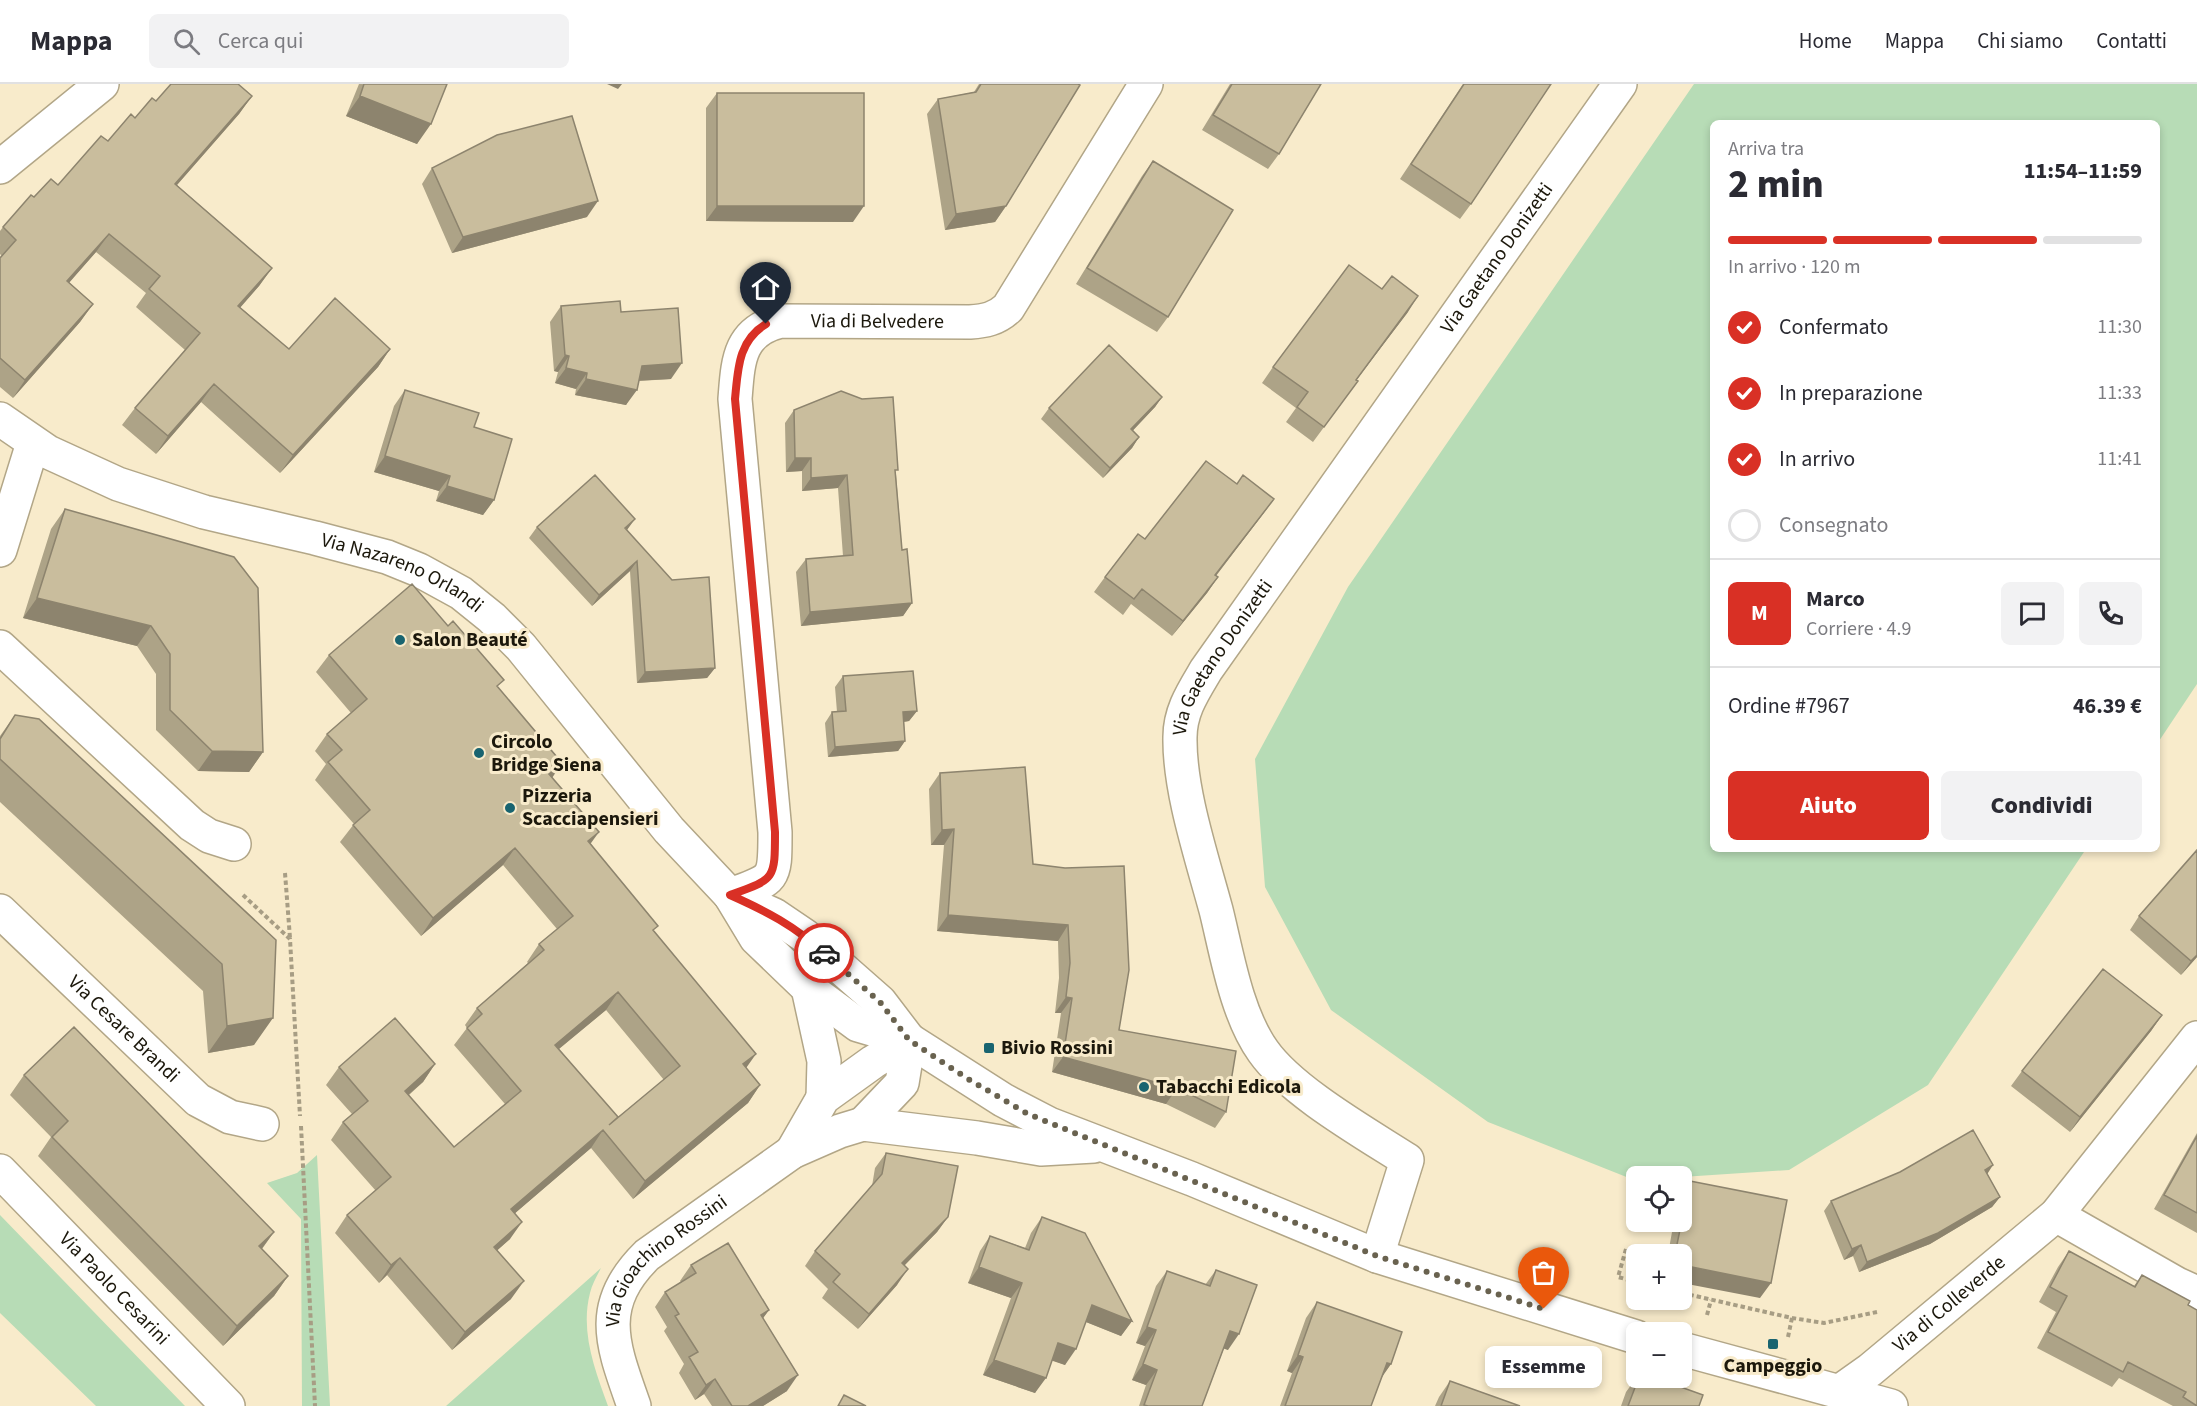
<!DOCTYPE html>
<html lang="it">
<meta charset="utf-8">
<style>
:root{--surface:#fff;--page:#f2f2f3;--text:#2b2b33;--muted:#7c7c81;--line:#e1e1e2;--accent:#d93025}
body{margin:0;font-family:"Source Sans 3",sans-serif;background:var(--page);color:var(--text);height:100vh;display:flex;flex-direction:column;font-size:22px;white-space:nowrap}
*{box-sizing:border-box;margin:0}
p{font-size:20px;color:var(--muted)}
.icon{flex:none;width:33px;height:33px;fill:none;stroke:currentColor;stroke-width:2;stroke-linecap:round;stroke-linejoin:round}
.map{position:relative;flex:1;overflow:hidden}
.sheet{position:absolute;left:1710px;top:36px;width:450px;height:732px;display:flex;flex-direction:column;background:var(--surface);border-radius:9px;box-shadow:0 3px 9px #0003}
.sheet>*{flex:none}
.buttons{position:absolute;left:1626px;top:1082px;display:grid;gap:12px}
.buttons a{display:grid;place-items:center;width:66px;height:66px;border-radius:9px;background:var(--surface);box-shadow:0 3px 9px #0003;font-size:30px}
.pin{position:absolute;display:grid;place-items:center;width:51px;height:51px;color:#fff;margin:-62px -26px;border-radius:50% 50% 50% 0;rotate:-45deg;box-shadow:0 0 6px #0007}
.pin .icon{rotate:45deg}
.courier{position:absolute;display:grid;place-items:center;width:60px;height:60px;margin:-30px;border:4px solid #d93025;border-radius:50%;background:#fff;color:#222;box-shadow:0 2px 8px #0007}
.bubble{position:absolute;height:42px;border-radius:9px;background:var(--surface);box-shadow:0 3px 9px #0003;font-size:20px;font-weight:800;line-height:42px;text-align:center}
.summary em{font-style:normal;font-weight:800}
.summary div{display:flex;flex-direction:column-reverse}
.summary{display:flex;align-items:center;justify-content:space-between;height:102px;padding:0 18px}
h1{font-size:39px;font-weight:800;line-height:45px}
.bar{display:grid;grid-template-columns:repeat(4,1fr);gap:9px 6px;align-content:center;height:72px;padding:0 18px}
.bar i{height:8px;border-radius:4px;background:var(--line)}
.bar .current{background:var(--accent)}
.bar p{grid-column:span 4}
.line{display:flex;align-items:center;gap:15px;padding:0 18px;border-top:2px solid var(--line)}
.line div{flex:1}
.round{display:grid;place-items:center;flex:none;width:63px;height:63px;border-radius:9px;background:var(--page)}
ol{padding:0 18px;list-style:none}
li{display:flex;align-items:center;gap:18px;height:66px}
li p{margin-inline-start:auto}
li .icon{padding:6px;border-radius:50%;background:var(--accent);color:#fff;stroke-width:4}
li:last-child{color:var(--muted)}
li i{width:33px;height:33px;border:3px solid var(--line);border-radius:50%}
.cta{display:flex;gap:12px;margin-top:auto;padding:12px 18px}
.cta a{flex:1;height:69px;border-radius:9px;background:var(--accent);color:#fff;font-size:24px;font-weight:800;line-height:69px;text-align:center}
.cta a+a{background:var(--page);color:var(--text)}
header{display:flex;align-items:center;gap:36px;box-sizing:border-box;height:84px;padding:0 30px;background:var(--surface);border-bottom:2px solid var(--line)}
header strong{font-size:28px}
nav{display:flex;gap:33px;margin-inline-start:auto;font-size:21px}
.search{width:420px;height:54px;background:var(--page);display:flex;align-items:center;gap:15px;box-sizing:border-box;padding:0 21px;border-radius:9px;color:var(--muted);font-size:22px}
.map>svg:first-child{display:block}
.green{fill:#b7dcb6}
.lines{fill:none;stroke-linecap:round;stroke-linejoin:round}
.minor-casing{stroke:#b2a687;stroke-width:36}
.path{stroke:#a79d84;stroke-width:4;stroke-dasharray:4.5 3;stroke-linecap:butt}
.minor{stroke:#fff;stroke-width:33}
.wall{fill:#ada387;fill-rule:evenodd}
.shaded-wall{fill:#8d846e}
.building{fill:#c9bd9d;stroke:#8d846e;stroke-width:1.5;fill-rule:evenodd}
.done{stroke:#69624f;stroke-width:6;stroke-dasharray:0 10.8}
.route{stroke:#d93025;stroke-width:8}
.poi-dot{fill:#196470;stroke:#f8ebcb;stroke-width:2}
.labels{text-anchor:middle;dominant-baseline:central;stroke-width:6;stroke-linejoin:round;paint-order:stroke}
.street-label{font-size:20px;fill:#1c180c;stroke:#f8ebcb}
.poi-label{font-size:20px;font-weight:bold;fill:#1c180c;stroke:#f8ebcb;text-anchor:start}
</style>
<header>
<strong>Mappa</strong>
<div class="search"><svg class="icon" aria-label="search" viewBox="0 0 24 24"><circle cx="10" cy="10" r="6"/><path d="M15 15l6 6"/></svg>Cerca qui</div>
<nav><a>Home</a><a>Mappa</a><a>Chi siamo</a><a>Contatti</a></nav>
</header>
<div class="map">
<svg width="2197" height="1322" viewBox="0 0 2197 1322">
<rect width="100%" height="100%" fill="#f8ebcb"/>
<path class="green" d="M1694,0H2197V600L2157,660V39H1713V765H2086L1928,1001L1789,1086L1682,1093L1636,1092V1096H1634L1488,1038L1331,926L1265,803L1255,675L1348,503Z
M317,1071L330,1322H302L301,1135L267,1099L297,1089Z
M0,1131L185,1322H96L0,1229Z
M601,1184C597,1192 592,1200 590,1209C580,1248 595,1286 608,1322H446Z"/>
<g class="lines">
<defs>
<g id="minor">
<path d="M0,83L102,0"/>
<path id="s1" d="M0,335L48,368L118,400L204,428L315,454L387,473L419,486L461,509L492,534L521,563L669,746L730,811L756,854L808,904L858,941L909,956L1003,1016L1049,1040L1192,1095L1377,1172L1636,1253"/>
<path d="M0,466L33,359"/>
<path d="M0,563L192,741L209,752L234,760"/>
<path id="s2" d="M730,811C776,795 775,796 775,748L735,315C738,278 738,247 781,237L970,238C985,237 996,235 1008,224L1146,0"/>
<path d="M730,811L774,831L805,852L880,918L909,956"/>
<path id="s3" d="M0,827L198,1016L230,1033L262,1040"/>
<path d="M808,904L824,977L823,1014"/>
<path d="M863,1040L902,999L909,956"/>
<path d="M792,1068L823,1014L873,978L909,956"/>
<path id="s4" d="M0,1087L228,1322"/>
<path d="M2056,1131L2177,1200L2197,1209"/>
<path id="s5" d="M1377,1172L1407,1076C1365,1049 1291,1007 1263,967C1236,929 1227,870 1216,826C1202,774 1179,706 1180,653C1180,627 1193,608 1206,586L1620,0"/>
<path d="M1682,1265L1891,1322"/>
<path id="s6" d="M1839,1308L1870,1286L2056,1131L2197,954"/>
<path id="s7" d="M634,1322C613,1262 595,1222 647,1171L792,1068L840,1047L863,1040L977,1054L1041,1065L1094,1062"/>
</g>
</defs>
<use href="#minor" class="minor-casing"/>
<path class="path" d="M285,789L290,854
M243,811L290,855L300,1032
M301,1042L315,1322
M1626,1165L1618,1193L1636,1198
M1682,1209L1792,1234L1824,1239L1877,1228
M1657,1218L1658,1215
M1707,1231L1711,1216
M1788,1253L1792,1234"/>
<use href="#minor" class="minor"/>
</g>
<path class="wall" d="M359,0H447L417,60L346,32Z
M979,0H1078L1006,122L995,138L945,146L927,30L938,15L974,8Z
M1230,0H1321L1279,70L1268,85L1202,46Z
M1463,0L1471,120L1460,135L1400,95Z
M717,9L853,138L706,137V24Z
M252,12L239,30L177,101L272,184L259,202L240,223L289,265H390L378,283L280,389L201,318L156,370L122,341L135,324L185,266L136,223L146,209L96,168L69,198L93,220L80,238L13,314L0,303V174L2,172L0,170V147L3,143L34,113L58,101L135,34L156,17Z
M1153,77L1168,233L1157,248L1076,200L1142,92Z
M432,84L587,133L452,169L422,100Z
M561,222L621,228L671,295L639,297L626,321L575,311L576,305L555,299L558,288L554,287L550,238Z
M1408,228L1356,296L1358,297L1313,358L1286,338L1296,324L1262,299L1273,283Z
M405,306L494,416L483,431L436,417L439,407L374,388L394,322Z
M1162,313L1155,323L1133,346L1139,353L1132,364L1103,394L1041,335L1049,324Z
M794,326L896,390L902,466L912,519L903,532L801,542L796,488L806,475L843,472L838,404L802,407V387L786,388L785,339Z
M1237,400L1274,415L1263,430L1216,492L1218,493L1207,509L1172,552L1131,520L1123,531L1094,508L1105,493L1145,455Z
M65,425L263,668L249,688L198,687L156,646V590L137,562L23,534L51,445Z
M537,443L627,446L715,584L707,594L637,599L630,487L592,522L529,454Z
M329,571L498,604L591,760L654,847L746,984L760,1001L748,1019L633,1115L591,1064L515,1129L510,1155L497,1166L511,1215L452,1266L387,1191L379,1199L335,1149L347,1131L376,1107L331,1056L343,1038L352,1030L326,1001L339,983L435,980L423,998L409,1011L454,1063L505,1020L454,961L467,944L465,941L477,924L528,879L527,878L539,860L557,845L503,781L421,852L340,758L354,740L315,696L326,680L315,667L327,650L351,629L316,588ZM606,926L664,996L618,1033L559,965Z
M843,592L917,627L909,637L904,638L905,657L898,667L828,673L825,639L832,628H837L835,603Z
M15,631L276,856L254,961L208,969L203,907L0,718V652Z
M940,689L1033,780L1065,784L1119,946L1226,1028L1215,1044L1166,1020L1052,988L1061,929H1055L1059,894L1058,857L937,847L944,761H931L929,705Z
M2197,766V873L2181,891L2130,846L2139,832Z
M2162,931L2151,947L2070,1048L2011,1002L2022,987Z
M24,991L274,1148L262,1165L288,1192L274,1212L223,1262L38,1072L51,1053L10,1011Z
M2197,1049V1149L2154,1125Z
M886,1069L948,1133L937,1148L904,1182L897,1201L858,1245L822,1214L828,1205L805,1182L815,1167L872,1102L875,1084Z
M1987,1089L2000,1113L1992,1123L1930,1160L1859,1188L1853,1172L1844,1176L1824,1127L1831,1117Z
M1690,1097L1760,1214L1682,1170H1668L1674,1137H1682V1109Z
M1042,1133L1132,1237L1121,1252L1086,1238L1065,1281L1052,1276L1035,1309L983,1291L1011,1214L968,1199L980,1167L990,1152L1025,1164L1031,1149Z
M2069,1167L2134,1202L2142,1191L2188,1221L2197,1322H2173L2119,1294L2112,1303L2037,1264L2056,1228L2039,1218L2058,1183Z
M691,1181L769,1226L763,1234L787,1307L763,1322H712L704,1310L695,1316L679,1289L684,1280L664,1247L667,1243L655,1223L665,1208L681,1198L680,1197Z
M1216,1186L1228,1266L1224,1264L1202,1322H1139L1146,1301L1132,1296L1145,1262L1136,1259L1156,1202L1167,1187L1205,1201Z
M1317,1218L1391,1280L1382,1292L1371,1322H1280L1292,1289L1287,1287L1306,1234Z
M1637,1293H1653L1699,1322H1621L1626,1308Z
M1450,1297L1520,1322H1435L1439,1313Z"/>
<path class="shaded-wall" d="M607,0H622L618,5Z
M252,12L239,30L162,118L175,100Z
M360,12L431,40L417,60L346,32Z
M598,117L587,133L452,169L463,153Z
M717,122H864L853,138L706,137Z
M1006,122L995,138L945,146L956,130Z
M109,150L96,168L55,215L67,197Z
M272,184L259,202L226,240L238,222Z
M1418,212L1408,228L1345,311L1356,296Z
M93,220L80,238L13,314L25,296Z
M390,265L378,283L280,389L293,371Z
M565,271L569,272L558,288L554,287Z
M682,279L671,295L632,297L642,282Z
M566,284L587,289L576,305L555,299Z
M586,295L637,306L626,321L575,311Z
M214,300L201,318L156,370L168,352Z
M1162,313L1155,323L1124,356L1131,345Z
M1139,353L1132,364L1103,394L1110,384Z
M385,372L450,392L439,407L374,388Z
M795,374H811L802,387L786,388Z
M847,391L838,404L802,407L811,394Z
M447,402L494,416L483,431L436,417Z
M1274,415L1263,430L1204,507L1215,491Z
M635,435L627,446L625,444Z
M637,477L630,487L592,522L599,511Z
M1218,493L1207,509L1172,552L1183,537Z
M37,514L151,542L137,562L23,534Z
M912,519L903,532L801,542L810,528Z
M715,584L707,594L637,599L645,588Z
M917,627L909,637L895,639L903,628Z
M905,657L898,667L828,673L835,663Z
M212,667L263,668L249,688L198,687Z
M562,679L550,697L549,690Z
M954,745L944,761H931L942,746Z
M599,748L586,766L588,757Z
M515,764L503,781L421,852L433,834Z
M948,831L1068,841L1058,857L937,847Z
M2197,871V873L2181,891L2191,877Z
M618,908L606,926L543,978L555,961Z
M1066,913L1072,914L1061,929H1055Z
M2162,931L2151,947L2070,1048L2080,1033Z
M273,934L254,961L208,969L227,942Z
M756,970L744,987L743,980Z
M1063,973L1177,1004L1166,1020L1052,988Z
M435,980L423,998L393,1024L405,1007Z
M760,1001L748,1019L633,1115L645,1097Z
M603,1046L591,1064L499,1143L511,1125Z
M1993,1081L1986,1092L1985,1086Z
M2000,1113L1992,1123L1930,1160L1859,1188L1867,1178Z
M948,1133L937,1148L891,1195L902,1179Z
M522,1138L510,1155L482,1180L494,1163Z
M274,1148L260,1167L259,1162Z
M1861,1161L1853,1172L1844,1176L1852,1165Z
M400,1174L387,1191L379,1199L391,1181Z
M1682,1181L1771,1199L1760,1214L1682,1199Z
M979,1183L1022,1199L1011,1214L968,1199Z
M908,1185L897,1201L858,1245L869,1230Z
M288,1192L274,1212L223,1262L237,1242Z
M524,1197L511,1215L452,1266L465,1248Z
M1092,1221L1132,1237L1121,1252L1081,1236Z
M769,1226L758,1241L761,1231Z
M1147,1243L1156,1246L1145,1262L1136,1259Z
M1230,1247L1239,1250L1228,1266L1219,1263Z
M1058,1259L1076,1265L1065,1281L1047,1275Z
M1298,1271L1303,1273L1292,1289L1287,1287Z
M994,1276L1046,1294L1035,1309L983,1291Z
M1387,1279L1391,1280L1380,1296Z
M1143,1280L1157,1286L1146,1301L1132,1296Z
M798,1291L787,1307L763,1322H748Z
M715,1295L704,1310L695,1316L706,1301Z"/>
<path class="building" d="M171,0H238L252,12L175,100L272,184L238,222L289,265L335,214L390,265L293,371L214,300L168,352L135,324L200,249L149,205L160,192L109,150L67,197L93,220L25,296L0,274V174L16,156L3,143L31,111L34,113L51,95L58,101L101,52L108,57L131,30L135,34L152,14L156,17Z
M364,0H447L431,40L360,12Z
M981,0H1078L1080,1L1006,122L956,130L938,15L976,8Z
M1232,0H1321L1279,70L1213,31Z
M1464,0H1551L1471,120L1411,80Z
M717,9H864V122H717Z
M572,32L598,117L463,153L432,84L497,51Z
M1153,77L1233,126L1168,233L1087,184Z
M1349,181L1382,205L1392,192L1418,212L1356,296L1358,297L1324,343L1297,323L1308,308L1273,283Z
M620,217L621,228L678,224L682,279L642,282L637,306L586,295L587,289L566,284L569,272L565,271L561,222Z
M1109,261L1162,313L1131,345L1139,353L1110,384L1049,324Z
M405,306L479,329L474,343L512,355L494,416L447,402L450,392L385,372Z
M841,307L862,315L893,313L898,386H895L902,466L907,465L912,519L810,528L806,475L853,471L847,391L811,394V374H795L794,326Z
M1206,377L1237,400L1243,391L1274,415L1215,491L1218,493L1183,537L1142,505L1134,515L1105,493L1138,450L1145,455Z
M595,391L635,435L625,444L672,496L709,493L715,584L645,588L637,477L599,511L537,443Z
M65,425L234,473L258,504L263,668L212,667L170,626V570L151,542L37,514Z
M412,500L448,542L453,537L504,596L497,602L562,679L549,690L599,748L588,757L658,842L653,846L756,970L743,980L760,1001L645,1097L603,1046L511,1125L522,1138L494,1163L524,1197L465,1248L400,1174L391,1181L347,1131L391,1093L343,1038L368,1017L339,983L395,934L435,980L405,1007L454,1063L521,1007L467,944L482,930L477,924L544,866L539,860L573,832L515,764L433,834L353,741L370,726L328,678L342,666L327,650L367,615L329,571ZM618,908L680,982L609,1041L618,1033L555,961Z
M913,587L917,627L903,628L905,657L835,663L832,628L846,627L843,592Z
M15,631L39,635L276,856L273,934L227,942L222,880L0,675V655Z
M1025,683L1033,780L1065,784L1124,782L1129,886L1119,946L1236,967L1226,1028L1177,1004L1063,973L1072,914L1066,913L1070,879L1068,841L948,831L954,745L942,746L940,689Z
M2197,766V871L2191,877L2139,832Z
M2103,885L2162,931L2080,1033L2022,987Z
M74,943L274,1148L259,1162L288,1192L237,1242L52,1053L68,1037L24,991Z
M1973,1046L1993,1081L1985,1086L2000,1113L1938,1149L1867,1178L1861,1161L1852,1165L1831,1117L1900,1088Z
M2197,1052V1129L2164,1111Z
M886,1069L958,1082L948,1133L902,1179L908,1185L869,1230L833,1198L840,1190L815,1167L882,1090Z
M1690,1097L1787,1116L1771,1199L1682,1181V1170H1675Z
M1042,1133L1085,1149L1132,1237L1092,1221L1076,1265L1058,1259L1046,1294L994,1276L1022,1199L979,1183L990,1152L1029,1166Z
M728,1159L769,1226L761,1231L798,1291L748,1322H732L715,1295L706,1301L689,1273L698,1268L675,1232L679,1230L665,1208L696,1189L691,1181Z
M2069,1167L2135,1203L2142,1191L2190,1217L2188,1221L2197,1226V1322L2183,1313L2186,1308L2128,1278L2123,1288L2048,1248L2067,1212L2050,1203Z
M1216,1186L1257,1201L1239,1250L1230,1247L1202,1322H1148L1144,1321L1157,1286L1143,1280L1156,1246L1147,1243L1167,1187L1210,1202Z
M1317,1218L1402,1248L1391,1280L1387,1279L1371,1322H1285L1303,1273L1298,1271Z
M1639,1293H1653L1703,1311L1699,1322H1628Z
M1450,1297L1520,1322H1441Z
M844,1311L866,1322H838Z"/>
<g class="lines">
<path class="done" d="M824,869L880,918L909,956L968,995L1028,1030L1377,1172L1544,1225"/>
<path class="route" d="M766,240C738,257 738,285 735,315L775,748C775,796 775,795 730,811C766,827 795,842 824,869"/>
</g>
<g class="poi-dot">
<circle cx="400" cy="556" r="6"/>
<circle cx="479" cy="669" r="6"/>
<circle cx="510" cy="724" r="6"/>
<rect x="983" y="958" width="12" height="12" rx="3"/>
<circle cx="1144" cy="1003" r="6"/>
<rect x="1767" y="1254" width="12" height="12" rx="3"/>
</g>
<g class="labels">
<g class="street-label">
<text stroke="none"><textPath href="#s5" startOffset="1186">Via Gaetano Donizetti</textPath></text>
<text stroke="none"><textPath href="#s2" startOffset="720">Via di Belvedere</textPath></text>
<text stroke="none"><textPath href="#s1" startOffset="434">Via Nazareno Orlandi</textPath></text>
<text stroke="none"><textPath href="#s5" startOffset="700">Via Gaetano Donizetti</textPath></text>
<text stroke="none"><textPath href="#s3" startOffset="171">Via Cesare Brandi</textPath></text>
<text stroke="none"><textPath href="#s7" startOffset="171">Via Gioachino Rossini</textPath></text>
<text stroke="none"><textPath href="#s4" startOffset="164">Via Paolo Cesarini</textPath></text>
<text stroke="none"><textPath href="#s6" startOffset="141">Via di Colleverde</textPath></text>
</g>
<g class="poi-label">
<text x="412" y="556">Salon Beauté</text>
<text x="491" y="658">Circolo<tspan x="491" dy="23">Bridge Siena</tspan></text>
<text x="522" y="712">Pizzeria<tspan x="522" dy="23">Scacciapensieri</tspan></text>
<text x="1001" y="964">Bivio Rossini</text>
<text x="1156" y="1003">Tabacchi Edicola</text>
<text x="1773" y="1282" text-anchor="middle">Campeggio</text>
</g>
</g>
</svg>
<div class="buttons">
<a><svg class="icon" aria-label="locate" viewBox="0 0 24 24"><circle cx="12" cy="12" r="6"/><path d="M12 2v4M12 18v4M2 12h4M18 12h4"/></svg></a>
<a>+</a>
<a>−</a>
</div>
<div class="pin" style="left:1544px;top:1225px;background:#ea580c"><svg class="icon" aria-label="bag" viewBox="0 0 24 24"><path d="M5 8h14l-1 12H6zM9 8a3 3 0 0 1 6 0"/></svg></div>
<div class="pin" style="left:766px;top:240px;background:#1f2937"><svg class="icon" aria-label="home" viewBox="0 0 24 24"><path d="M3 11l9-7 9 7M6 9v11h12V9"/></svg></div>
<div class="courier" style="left:824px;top:869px"><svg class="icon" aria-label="car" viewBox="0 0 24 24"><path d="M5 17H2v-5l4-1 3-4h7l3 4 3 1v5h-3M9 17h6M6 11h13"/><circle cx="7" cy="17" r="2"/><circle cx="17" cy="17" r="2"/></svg></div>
<div class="bubble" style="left:1485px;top:1262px;width:117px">Essemme</div>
<section class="sheet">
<div class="summary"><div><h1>2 min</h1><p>Arriva tra</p></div><em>11:54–11:59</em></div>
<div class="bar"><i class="current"></i><i class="current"></i><i class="current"></i><i></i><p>In arrivo · 120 m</p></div>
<ol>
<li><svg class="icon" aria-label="check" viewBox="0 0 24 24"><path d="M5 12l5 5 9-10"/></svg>Confermato<p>11:30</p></li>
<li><svg class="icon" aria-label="check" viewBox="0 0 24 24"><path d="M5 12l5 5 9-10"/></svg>In preparazione<p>11:33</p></li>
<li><svg class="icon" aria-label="check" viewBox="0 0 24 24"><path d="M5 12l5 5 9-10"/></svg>In arrivo<p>11:41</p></li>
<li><i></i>Consegnato</li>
</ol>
<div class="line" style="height:108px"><b class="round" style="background:var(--accent);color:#fff">M</b><div><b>Marco</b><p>Corriere · 4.9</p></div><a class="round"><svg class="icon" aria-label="chat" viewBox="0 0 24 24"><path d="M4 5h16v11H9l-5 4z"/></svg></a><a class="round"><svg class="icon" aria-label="phone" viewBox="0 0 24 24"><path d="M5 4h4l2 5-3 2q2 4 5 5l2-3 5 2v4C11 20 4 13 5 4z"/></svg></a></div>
<div class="line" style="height:78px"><div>Ordine #7967</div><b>46.39 €</b></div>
<div class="cta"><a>Aiuto</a><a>Condividi</a></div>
</section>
</div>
